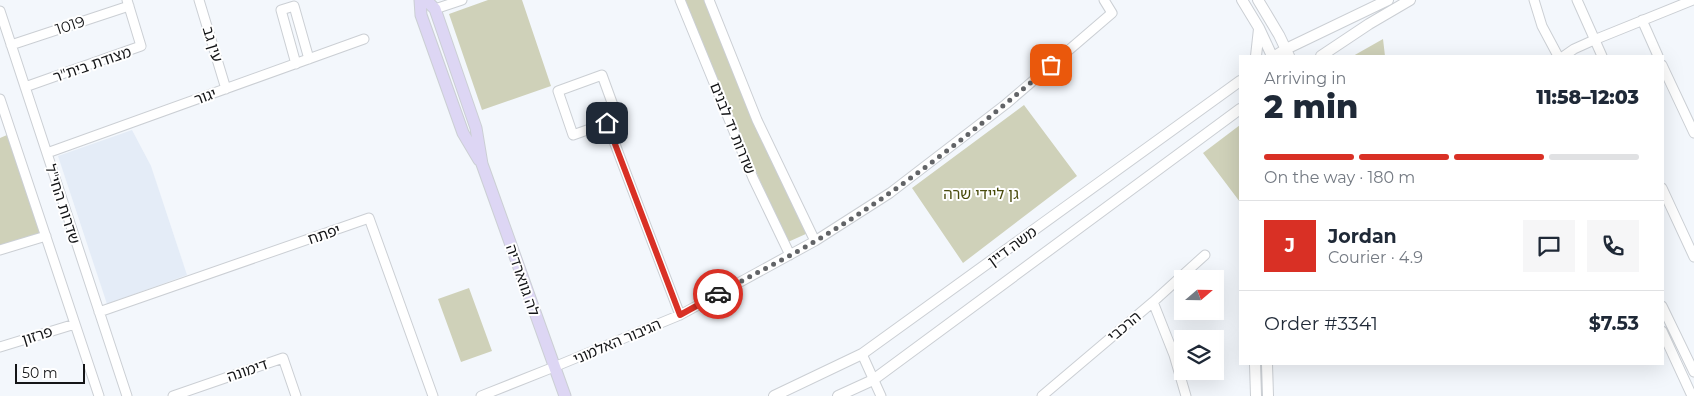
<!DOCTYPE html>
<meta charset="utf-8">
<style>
:root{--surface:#fff;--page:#f6f6f7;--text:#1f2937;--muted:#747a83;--line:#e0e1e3;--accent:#d93025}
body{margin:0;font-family:Montserrat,"Noto Sans Hebrew",sans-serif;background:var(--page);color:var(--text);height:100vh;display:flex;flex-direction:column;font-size:19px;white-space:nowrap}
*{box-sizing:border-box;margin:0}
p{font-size:16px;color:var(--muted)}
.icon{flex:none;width:28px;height:28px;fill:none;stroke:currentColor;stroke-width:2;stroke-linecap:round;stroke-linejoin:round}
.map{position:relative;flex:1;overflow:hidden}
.side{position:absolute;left:1239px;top:55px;width:425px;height:310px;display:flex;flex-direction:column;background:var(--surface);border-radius:0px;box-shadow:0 5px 20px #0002}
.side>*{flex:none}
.needle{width:32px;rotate:70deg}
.fabs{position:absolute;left:1174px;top:270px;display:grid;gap:10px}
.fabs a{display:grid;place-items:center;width:50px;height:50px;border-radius:0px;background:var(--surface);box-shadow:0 5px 20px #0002;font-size:25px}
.scale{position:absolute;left:15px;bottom:12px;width:70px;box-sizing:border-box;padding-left:5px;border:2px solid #141517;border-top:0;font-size:14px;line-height:18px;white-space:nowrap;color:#141517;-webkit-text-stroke:4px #fff;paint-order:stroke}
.pin{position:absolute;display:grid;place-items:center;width:42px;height:42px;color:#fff;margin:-21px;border-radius:10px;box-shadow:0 2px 8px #0006}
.courier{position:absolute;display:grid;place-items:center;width:50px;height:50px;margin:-25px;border:4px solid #d93025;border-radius:50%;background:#fff;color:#222;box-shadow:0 1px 6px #0007}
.overview em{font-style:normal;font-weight:800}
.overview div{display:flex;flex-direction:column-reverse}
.overview{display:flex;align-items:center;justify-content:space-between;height:85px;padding:0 25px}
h1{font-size:32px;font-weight:800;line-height:38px}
.bar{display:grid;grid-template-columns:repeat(4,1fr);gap:8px 5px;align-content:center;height:60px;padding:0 25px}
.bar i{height:6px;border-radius:4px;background:var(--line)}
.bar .on{background:var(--accent)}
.bar p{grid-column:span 4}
.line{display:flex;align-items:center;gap:12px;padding:0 25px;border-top:1px solid var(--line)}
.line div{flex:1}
.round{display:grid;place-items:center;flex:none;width:52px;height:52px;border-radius:0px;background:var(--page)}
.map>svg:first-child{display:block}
.built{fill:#e4ecf7}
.green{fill:#cfd1b9}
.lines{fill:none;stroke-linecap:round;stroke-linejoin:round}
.minor-casing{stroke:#cbcfd4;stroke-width:11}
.tertiary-casing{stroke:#cbcfd4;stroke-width:12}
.secondary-casing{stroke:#cbcfd4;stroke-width:13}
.minor{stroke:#fff;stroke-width:9}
.tertiary{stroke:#fff;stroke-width:10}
.secondary{stroke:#ddd6f4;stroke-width:11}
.done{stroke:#626467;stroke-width:5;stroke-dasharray:0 9}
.route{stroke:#d93025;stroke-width:6}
.labels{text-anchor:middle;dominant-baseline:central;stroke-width:4;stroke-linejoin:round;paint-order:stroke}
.street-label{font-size:15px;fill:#141517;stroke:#fff}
.park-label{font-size:15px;fill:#494b0c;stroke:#fff}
</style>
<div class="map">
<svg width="1694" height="396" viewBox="0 0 1694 396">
<rect width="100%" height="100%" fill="#f3f7fc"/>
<path class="built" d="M132,130L151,166L187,275L107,304L58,156Z"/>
<path class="green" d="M488,0H522L551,86L482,110L449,14Z
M684,0H705L808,233L788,242L760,181Z
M1383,39L1385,56H1353Z
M1024,105L1077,176L963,263L912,188Z
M1240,125V202L1203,153Z
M7,135L42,234L0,245V138Z
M469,288L492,351L461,362L438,299Z"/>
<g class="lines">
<defs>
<path id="minor" d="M199,0L226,89
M680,0L753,178L790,255
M709,0L757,120L815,241
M1534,0L1542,26L1558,56
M1577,0L1602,56
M435,9L462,0
M0,11L127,396
M1642,20L1658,56
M11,45L129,6
M1564,56L1574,49L1594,40L1693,0
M296,64L281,10L294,6L309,59
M1662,65L1694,133
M602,75L618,119L573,135L558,91Z
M25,87L141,46L127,0
M0,99L99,396
M607,123L680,315
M47,153L364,39
M1662,188L1694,257
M0,250L46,236
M1153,302L1174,355L1186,396
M1662,306L1694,372
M99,312L369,218L433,396
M1662,331L1692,396
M0,347L75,324
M862,354L881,396
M173,396L283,358L296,396
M481,396L554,367L680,315L815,241L890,193L1006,104L1112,13L1104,0
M1042,396L1153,302L1205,255"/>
<path id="tertiary" d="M1242,0L1259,28L1272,56
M1258,0L1279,35L1289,56
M1256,56L1259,29
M1275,56L1286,49L1388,0
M1321,56L1369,24L1410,0
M1255,364L1256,396
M1267,364L1268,396
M774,396L862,354L1240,81
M838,396L873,380L1240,109"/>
<path id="secondary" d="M420,0L421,15L463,133L479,160
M426,0L435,9L476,128L482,164L565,396"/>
</defs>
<use href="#minor" class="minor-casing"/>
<use href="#tertiary" class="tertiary-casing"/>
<use href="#secondary" class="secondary-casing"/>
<use href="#minor" class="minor"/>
<use href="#tertiary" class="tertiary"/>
<use href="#secondary" class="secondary"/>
</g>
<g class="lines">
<path class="done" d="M718,294C750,276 783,260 814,242C897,193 979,128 1051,65"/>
<path class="route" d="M607,123L680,315L718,294"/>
</g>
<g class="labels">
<g class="street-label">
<text transform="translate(70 25) rotate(-18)">1019</text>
<text transform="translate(213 44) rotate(73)">עין גב</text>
<text transform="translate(92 64) rotate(-19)">מצודת בית"ר</text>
<text transform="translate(205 96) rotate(-20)">יגור</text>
<text transform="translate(733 128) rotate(68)">שדרות יד לבנים</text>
<text transform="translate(63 204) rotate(72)">שדרות החי"ל</text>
<text transform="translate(324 234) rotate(-19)">יפתח</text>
<text transform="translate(1012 246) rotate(-36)">משה דיין</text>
<text transform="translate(523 280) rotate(71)">לה גווארדיה</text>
<text transform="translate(1124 326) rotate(-40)">הרכבי</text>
<text transform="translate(37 335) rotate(-17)">פרזון</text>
<text transform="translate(617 341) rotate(-23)">הגיבור האלמוני</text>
<text transform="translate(247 370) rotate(-19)">דימונה</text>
</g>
<g class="park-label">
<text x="981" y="193">גן ליידי שרה</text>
</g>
</g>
</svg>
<div class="fabs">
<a><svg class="needle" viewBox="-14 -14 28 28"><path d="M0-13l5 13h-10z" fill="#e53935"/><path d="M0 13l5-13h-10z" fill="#747a83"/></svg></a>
<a><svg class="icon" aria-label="layers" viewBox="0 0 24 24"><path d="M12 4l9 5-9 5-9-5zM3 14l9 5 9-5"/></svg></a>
</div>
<div class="scale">50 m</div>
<div class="pin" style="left:1051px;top:65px;background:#ea580c"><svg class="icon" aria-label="bag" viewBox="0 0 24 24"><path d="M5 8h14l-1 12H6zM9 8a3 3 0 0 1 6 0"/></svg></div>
<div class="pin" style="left:607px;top:123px;background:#1f2937"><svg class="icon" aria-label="home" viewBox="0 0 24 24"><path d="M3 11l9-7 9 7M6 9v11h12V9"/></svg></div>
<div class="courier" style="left:718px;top:294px"><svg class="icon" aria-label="car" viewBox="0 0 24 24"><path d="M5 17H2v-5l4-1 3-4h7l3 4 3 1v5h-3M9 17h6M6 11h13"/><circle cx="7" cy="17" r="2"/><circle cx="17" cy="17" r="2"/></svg></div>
<section class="side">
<div class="overview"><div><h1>2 min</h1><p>Arriving in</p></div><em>11:58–12:03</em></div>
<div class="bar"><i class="on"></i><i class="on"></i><i class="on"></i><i></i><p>On the way · 180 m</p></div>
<div class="line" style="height:90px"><b class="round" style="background:var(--accent);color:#fff">J</b><div><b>Jordan</b><p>Courier · 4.9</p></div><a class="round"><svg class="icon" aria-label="chat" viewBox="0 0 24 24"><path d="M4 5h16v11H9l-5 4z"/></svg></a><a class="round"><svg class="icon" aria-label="phone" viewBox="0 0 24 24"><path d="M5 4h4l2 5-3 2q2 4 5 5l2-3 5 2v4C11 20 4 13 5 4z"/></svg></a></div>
<div class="line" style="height:65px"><div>Order #3341</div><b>$7.53</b></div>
</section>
</div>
